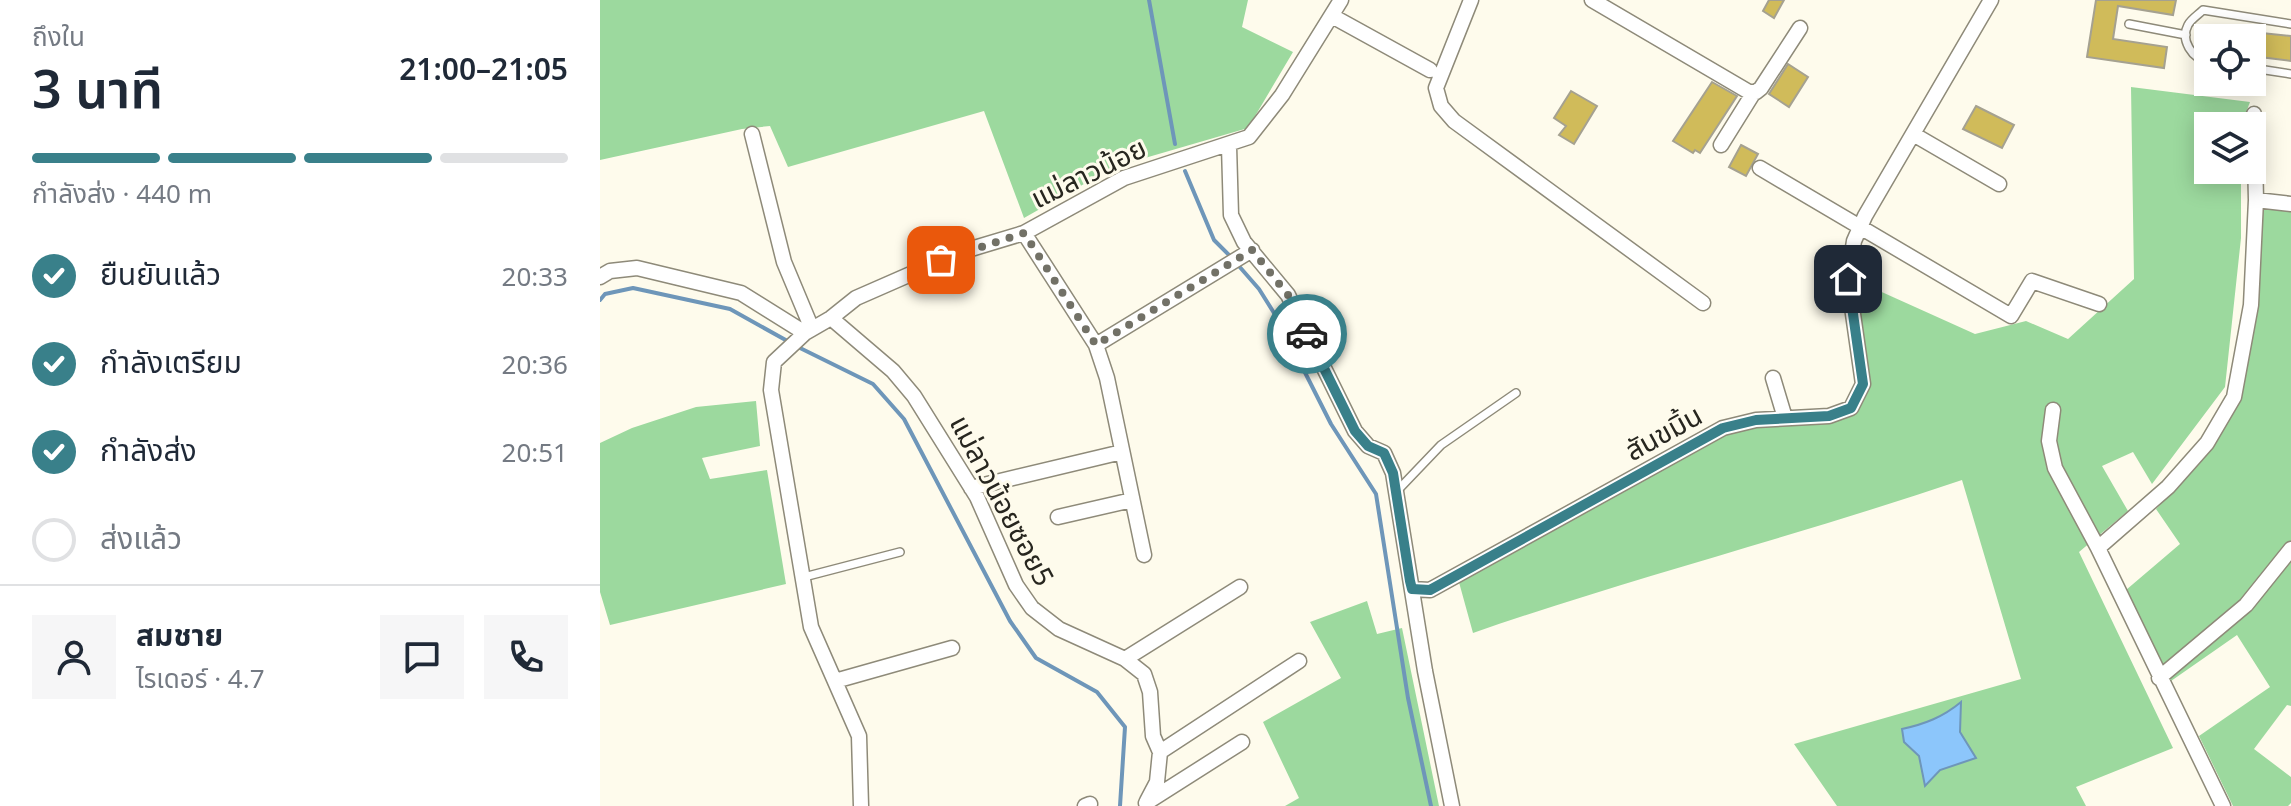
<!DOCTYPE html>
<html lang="th">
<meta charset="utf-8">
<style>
:root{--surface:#fff;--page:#f6f6f7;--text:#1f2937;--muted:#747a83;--line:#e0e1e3;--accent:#39808a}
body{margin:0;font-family:"Noto Sans","Noto Sans Thai",sans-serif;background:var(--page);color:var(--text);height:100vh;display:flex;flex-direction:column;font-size:30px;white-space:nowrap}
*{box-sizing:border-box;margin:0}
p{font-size:26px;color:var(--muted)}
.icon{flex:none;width:44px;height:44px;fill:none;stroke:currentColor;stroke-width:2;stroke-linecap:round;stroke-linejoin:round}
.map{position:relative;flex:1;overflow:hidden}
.sheet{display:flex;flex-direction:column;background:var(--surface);width:600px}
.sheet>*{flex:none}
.buttons{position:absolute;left:1594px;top:24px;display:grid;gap:16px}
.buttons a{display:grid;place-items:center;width:72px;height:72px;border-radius:0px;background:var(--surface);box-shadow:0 4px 20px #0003;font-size:40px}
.pin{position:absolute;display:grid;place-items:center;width:68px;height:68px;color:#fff;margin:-34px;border-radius:16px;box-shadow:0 4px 12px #0006}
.courier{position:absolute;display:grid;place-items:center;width:80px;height:80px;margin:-40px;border:6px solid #39808a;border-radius:50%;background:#fff;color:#222;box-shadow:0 2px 10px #0007}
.headline em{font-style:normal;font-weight:600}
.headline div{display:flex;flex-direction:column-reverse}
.headline{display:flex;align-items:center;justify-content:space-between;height:136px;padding:0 32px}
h1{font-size:52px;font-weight:600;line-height:60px}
.bar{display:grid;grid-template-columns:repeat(4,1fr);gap:12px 8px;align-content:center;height:96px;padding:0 32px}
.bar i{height:10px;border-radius:6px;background:var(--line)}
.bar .selected{background:var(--accent)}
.bar p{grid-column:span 4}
.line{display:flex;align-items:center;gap:20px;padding:0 32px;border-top:2px solid var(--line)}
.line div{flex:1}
.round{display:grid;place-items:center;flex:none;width:84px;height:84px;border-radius:0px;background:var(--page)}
ol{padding:0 32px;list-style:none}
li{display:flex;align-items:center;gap:24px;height:88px}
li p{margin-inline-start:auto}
li .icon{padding:8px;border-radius:50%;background:var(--accent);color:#fff;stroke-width:4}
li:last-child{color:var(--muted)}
li i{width:44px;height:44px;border:4px solid var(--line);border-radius:50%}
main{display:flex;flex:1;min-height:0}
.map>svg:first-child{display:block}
.green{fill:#9cd99e}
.water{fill:#8cc6fb;stroke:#6e96b9;stroke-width:2}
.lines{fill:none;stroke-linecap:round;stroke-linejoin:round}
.stream{stroke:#6e96b9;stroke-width:4}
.building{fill:#d0bb5a;stroke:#a5a190;stroke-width:2}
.lane-casing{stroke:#8e8a79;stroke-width:10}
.street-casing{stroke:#8e8a79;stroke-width:17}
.lane{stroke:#fff;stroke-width:7}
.street{stroke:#fff;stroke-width:14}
.done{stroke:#727167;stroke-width:8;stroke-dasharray:0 14.4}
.route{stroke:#39808a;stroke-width:10}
.labels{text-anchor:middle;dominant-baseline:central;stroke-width:6;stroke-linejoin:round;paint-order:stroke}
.street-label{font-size:28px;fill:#27261f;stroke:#fefbec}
</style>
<main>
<section class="sheet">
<div class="headline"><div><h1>3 นาที</h1><p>ถึงใน</p></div><em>21:00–21:05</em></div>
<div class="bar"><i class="selected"></i><i class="selected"></i><i class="selected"></i><i></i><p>กำลังส่ง · 440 m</p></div>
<ol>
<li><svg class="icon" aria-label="check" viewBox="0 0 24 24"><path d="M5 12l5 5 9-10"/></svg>ยืนยันแล้ว<p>20:33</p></li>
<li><svg class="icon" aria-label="check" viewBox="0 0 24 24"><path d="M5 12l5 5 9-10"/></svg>กำลังเตรียม<p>20:36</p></li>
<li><svg class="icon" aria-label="check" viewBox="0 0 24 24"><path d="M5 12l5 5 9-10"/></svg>กำลังส่ง<p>20:51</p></li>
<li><i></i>ส่งแล้ว</li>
</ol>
<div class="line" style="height:144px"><a class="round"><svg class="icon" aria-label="person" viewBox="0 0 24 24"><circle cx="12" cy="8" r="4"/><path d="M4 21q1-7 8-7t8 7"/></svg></a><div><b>สมชาย</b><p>ไรเดอร์ · 4.7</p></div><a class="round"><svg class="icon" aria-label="chat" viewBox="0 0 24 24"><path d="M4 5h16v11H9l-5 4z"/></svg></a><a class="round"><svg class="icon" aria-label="phone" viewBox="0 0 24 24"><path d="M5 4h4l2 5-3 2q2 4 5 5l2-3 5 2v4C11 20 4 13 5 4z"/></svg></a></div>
</section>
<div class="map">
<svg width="1691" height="806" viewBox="0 0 1691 806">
<rect width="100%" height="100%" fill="#fefbec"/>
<path class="green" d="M0,0H648L642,27L693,52L648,128L514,167L424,218L384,111L188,167L170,126L142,129L0,160Z
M1531,87L1650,102L1641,126H1608V170H1641V238L1625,387L1552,484L1533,452L1502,466L1528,511L1479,552L1573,748L1476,787L1486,806H1237L1194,744L1421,679L1362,480C1200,535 1034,577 873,633L857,575L1123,428L1251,408L1263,384L1244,275L1375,334L1426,321L1468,339L1534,279Z
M1659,207L1691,212V706L1687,705L1654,749L1691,777V803L1688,806H1633L1599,736L1670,687L1637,635L1571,681L1526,590L1580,544L1556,509L1612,448L1645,374Z
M156,401L160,446L102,458L110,479L167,470L186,584L10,625L0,592V443L32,428L96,407Z
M767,601L777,634L802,628L839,806H685L699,798L663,722L741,678L710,622Z"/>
<path class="water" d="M1361,702L1360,732L1376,758L1340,770L1325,786L1319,756L1304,742L1302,729C1325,724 1343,717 1361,702Z"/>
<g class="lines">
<path class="stream" d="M549,0L575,144
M585,171L614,240L632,258
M638,265L659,289L679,321L731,424L776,494L808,698L831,806
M0,300L5,294L33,288L130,309L191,343
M198,347L273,384L304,419L410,621L436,658L497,692L525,727L520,806"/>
</g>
<path class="building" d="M1169,0H1184L1174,18L1163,11Z
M1496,0H1576L1573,15L1518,6L1513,39L1567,47L1564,68L1487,57Z
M1652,32L1691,36V61L1652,56Z
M1188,64L1208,77L1189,107L1169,94Z
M1112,82L1137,96L1100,153L1095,150L1093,153L1073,141Z
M971,91L997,106L974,144L959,135L966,126L954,118Z
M1376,106L1414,125L1402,148L1363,129Z
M1141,145L1158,154L1146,176L1129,167Z"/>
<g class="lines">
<defs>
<path id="lane" d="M1529,24L1586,35
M1608,61C1592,59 1580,40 1588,25C1591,19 1598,15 1603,10L1691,24
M1652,68L1691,74
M797,491L841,445L916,393
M204,577L300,552"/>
<path id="street" d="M871,0L836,88L841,106L854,121L1103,303
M992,0L1149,92H1156L1161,88L1200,28
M732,16L830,70
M152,134L184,262L212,329
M1313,134L1399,184
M1121,145L1154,92
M629,146L631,215L644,242L688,295L755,431L768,446L784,453L793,473L825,671L852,806
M1160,168L1411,316L1432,281L1499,304
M1656,200L1691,204
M424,233L496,345L507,378L544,555
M0,277L10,271L37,268L141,293L205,333
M231,318L293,371L314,396L377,497L416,585L432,608L459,629L525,659L544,674L550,692L553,736L560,752L699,661
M496,345L652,250
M1173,378L1185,418
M1453,410L1449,441L1455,468L1498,548L1623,806
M371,488L522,452
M458,517L532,500
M1498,548L1568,487L1607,443L1634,397L1651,305L1656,200L1654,114
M812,589L830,590L1123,428L1156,420L1229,416L1251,408L1263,384L1248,279L1254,241L1265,216L1391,0
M525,659L640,587
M1559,678L1646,605L1691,549
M235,681L352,648
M547,801L557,782L560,752
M546,803L642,742
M261,806L259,736L211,627L171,390L174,362L205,333L231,318L256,298L361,252L424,233L524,178L649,137L682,95L741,0
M485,806L490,804"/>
</defs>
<use href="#lane" class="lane-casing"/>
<use href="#street" class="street-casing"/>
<use href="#lane" class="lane"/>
<use href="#street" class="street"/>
</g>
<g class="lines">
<path class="done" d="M341,260L424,233L496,345L652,250L688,295L707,334"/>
<path class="route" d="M707,334L755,431L768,446L784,453L793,473L810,581L812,589L830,590L1123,428L1156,420L1229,416L1251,408L1263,384L1248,279"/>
</g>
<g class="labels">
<g class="street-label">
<text transform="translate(488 172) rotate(-26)">แม่ลาวน้อย</text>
<text transform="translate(1063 432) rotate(-29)">สันขมิ้น</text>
<text transform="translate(403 500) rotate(62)">แม่ลาวน้อยซอย5</text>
</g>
</g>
</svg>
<div class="buttons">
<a><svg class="icon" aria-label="locate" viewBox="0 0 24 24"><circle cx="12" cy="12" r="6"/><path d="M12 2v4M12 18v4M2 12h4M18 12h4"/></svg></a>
<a><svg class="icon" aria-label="layers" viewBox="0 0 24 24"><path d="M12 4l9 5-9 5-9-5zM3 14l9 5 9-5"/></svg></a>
</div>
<div class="pin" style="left:341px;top:260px;background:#ea580c"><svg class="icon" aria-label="bag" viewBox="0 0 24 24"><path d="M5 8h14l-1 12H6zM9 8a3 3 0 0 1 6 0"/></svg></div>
<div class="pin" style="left:1248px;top:279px;background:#1f2937"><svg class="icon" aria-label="home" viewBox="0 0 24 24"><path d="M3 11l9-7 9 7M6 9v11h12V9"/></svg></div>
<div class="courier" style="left:707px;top:334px"><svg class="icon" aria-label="car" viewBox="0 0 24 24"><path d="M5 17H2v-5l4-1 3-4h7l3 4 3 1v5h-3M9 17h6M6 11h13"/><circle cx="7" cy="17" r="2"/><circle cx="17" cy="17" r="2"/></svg></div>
</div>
</main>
